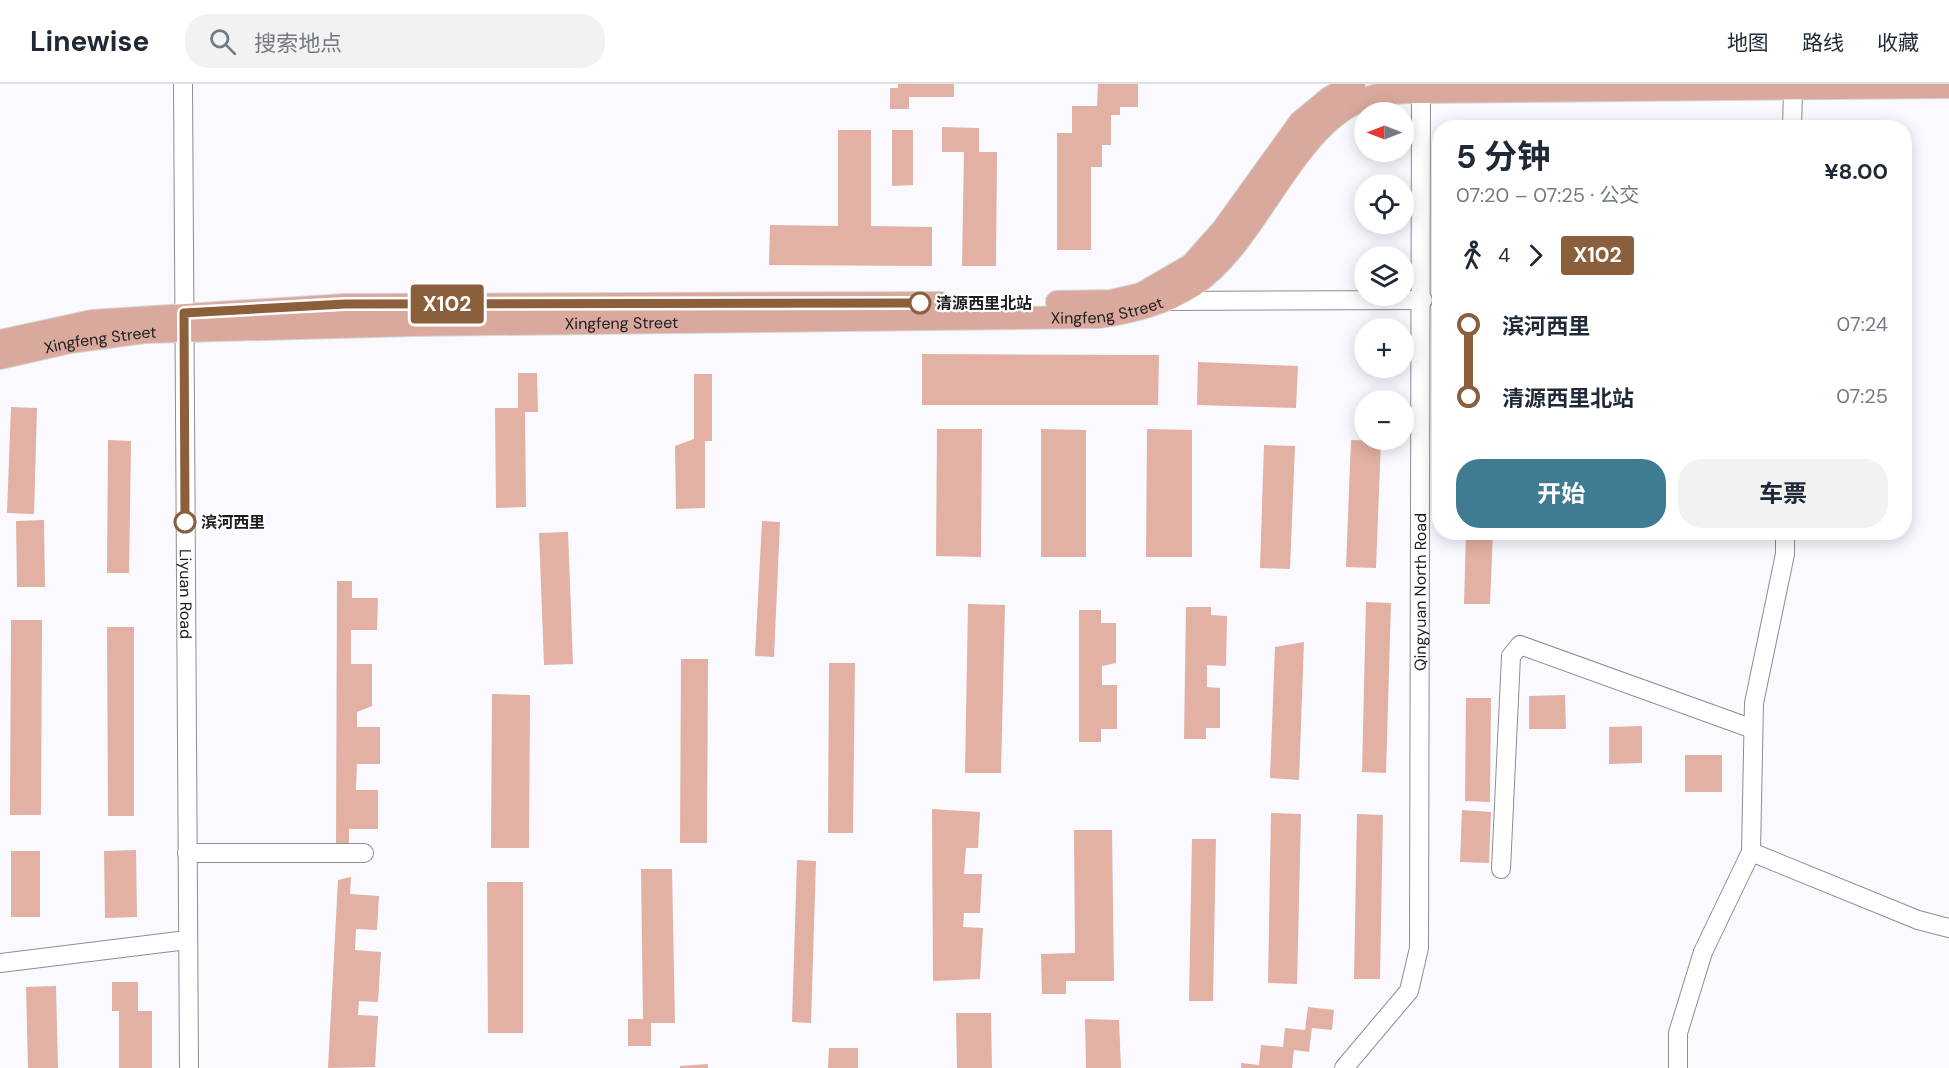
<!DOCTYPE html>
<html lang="zh">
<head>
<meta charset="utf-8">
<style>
	:root { --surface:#fff; --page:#f2f2f3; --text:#1f2937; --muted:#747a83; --line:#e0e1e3; --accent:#3f7c92 }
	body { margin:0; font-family:"DM Sans","Noto Sans SC",sans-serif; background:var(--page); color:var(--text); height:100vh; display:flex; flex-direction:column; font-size:22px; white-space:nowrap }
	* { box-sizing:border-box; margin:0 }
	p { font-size:20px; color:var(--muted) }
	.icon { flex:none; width:33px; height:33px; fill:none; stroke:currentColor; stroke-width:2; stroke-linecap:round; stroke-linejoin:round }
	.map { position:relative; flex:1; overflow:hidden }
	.details { position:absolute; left:1432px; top:36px; width:480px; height:420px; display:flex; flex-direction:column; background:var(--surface); border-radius:24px; box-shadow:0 3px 15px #0003 }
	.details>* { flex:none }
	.badge { padding:0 12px; border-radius:4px; font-size:21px; line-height:39px }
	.needle { width:39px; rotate:270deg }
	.tools { position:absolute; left:1354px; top:18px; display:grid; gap:12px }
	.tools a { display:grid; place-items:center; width:60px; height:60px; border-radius:50%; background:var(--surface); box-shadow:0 3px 15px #0003; font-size:30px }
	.map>.badge { position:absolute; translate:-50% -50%; box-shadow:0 0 0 3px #fff }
	.legs { display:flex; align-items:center; gap:9px; height:66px; padding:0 24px; font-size:20px }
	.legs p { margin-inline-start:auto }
	.head { display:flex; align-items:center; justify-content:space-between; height:102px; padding:0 24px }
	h1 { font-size:33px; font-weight:700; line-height:45px }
	.action { display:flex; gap:12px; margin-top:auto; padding:12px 24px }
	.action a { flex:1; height:69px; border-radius:24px; background:var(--accent); color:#fff; font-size:24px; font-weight:700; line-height:69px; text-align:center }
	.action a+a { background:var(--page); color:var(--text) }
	ul { padding:0 24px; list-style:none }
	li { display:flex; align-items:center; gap:21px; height:72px; font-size:22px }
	li i { display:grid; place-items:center; width:9px; height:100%; margin:0 8px; background:currentColor }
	li i::after { content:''; width:15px; height:15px; margin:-8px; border:4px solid; border-radius:50%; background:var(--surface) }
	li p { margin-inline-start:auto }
	li:first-child i { background:linear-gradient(#0000 50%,currentColor 0) }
	li:last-child i { background:linear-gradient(currentColor 50%,#0000 0) }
	header { display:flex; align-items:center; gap:36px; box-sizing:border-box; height:84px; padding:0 30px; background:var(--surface); border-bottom:2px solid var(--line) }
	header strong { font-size:28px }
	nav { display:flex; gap:33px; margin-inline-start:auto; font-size:21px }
	.search { width:420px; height:54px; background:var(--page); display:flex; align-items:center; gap:15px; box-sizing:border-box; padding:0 21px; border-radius:24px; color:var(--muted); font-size:22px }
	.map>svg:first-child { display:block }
</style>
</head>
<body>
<header>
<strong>Linewise</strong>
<div class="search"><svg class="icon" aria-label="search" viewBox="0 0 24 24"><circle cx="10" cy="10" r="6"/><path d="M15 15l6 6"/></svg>搜索地点</div>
<nav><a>地图</a><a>路线</a><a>收藏</a></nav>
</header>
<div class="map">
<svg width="1949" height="984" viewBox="0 0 1949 984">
	<rect width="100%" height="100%" fill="#f9f9ff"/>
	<!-- building -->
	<path fill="#e2b1a3" d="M 898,0 L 954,0 L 954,13 L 909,13 L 909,25 L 890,25 L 890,4 L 898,4 Z
		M 1098,0 L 1138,0 L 1138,23 L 1120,23 L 1120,31 L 1111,31 L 1111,61 L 1102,61 L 1102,83 L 1091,83 L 1091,166 L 1057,166 L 1057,49 L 1072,49 L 1072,22 L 1097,22 Z
		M 942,43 L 979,44 L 979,68 L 997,68 L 996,182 L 962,182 L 964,68 L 942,68 Z
		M 838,46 L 871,46 L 871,142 L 932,143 L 932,182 L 769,181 L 770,141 L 838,142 Z
		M 892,46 L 913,46 L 913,101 L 892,102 Z
		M 922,270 L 1159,271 L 1158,321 L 922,321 Z
		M 1198,278 L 1298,282 L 1296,324 L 1197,321 Z
		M 518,289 L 537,289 L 538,328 L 525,328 L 526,423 L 496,424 L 495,324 L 518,324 Z
		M 694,290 L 712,290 L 712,357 L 705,357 L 705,424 L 676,425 L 675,362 L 694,355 Z
		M 11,323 L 37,324 L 34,430 L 7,429 Z
		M 937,345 L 982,345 L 981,473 L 936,472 Z
		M 1041,345 L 1086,346 L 1086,473 L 1041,473 Z
		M 1147,345 L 1192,346 L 1192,473 L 1146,473 Z
		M 108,356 L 131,357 L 129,489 L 107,489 Z
		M 1351,356 L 1381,357 L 1376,484 L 1346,483 Z
		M 1264,361 L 1295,362 L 1290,485 L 1260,484 Z
		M 44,436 L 45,503 L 17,503 L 16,437 Z
		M 762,437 L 780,438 L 774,573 L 755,572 Z
		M 568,448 L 573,580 L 544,581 L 539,449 Z
		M 1466,448 L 1493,448 L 1490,520 L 1464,520 Z
		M 337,497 L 352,497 L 352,514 L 378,514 L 377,546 L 351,546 L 351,580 L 372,580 L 372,622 L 357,628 L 357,643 L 380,643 L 380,680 L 357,680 L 356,706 L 378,706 L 378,745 L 349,745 L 349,759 L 336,759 Z
		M 1366,518 L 1391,519 L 1386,689 L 1362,688 Z
		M 968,520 L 1005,521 L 1001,689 L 965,689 Z
		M 1186,523 L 1211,523 L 1211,531 L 1227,532 L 1226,582 L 1207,581 L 1207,603 L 1220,604 L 1220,644 L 1206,644 L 1206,655 L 1184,655 Z
		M 1079,526 L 1101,526 L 1101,539 L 1116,539 L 1116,579 L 1102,582 L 1102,601 L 1117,601 L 1117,645 L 1101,645 L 1101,658 L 1079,658 Z
		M 11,536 L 42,536 L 41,731 L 10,731 Z
		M 107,543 L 134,543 L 134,732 L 108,732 Z
		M 1304,558 L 1299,696 L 1270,694 L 1275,563 Z
		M 681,575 L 708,575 L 707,759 L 680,759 Z
		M 829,579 L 855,579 L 853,749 L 828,749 Z
		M 492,610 L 530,611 L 529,764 L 491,764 Z
		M 1565,611 L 1566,645 L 1529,645 L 1529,612 Z
		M 1466,614 L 1491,614 L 1490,718 L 1465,717 Z
		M 1642,642 L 1642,679 L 1609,680 L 1609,643 Z
		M 1685,671 L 1722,671 L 1722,708 L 1685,708 Z
		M 932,725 L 980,728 L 978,764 L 966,764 L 964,790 L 982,790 L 980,829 L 964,829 L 963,843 L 983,844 L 980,895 L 933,897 Z
		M 1462,726 L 1491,728 L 1489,779 L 1460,778 Z
		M 1271,729 L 1301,730 L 1297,900 L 1268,899 Z
		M 1357,730 L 1383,731 L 1380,895 L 1354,895 Z
		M 1074,746 L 1112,746 L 1114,897 L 1066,897 L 1066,910 L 1042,910 L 1041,870 L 1075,869 Z
		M 1192,755 L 1216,755 L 1213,917 L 1189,917 Z
		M 136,766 L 137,833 L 105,834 L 104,767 Z
		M 11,767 L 40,767 L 40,833 L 11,833 Z
		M 797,776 L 816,777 L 811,939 L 792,938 Z
		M 641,785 L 672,785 L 675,939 L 651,939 L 651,962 L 628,962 L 628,935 L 643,935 Z
		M 351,793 L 350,810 L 379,812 L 377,846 L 356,845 L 355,866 L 381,868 L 378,918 L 359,917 L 358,931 L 378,932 L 375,983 L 328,984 L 338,796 Z
		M 487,798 L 523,798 L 523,949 L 488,949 Z
		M 112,898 L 138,898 L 138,927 L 152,927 L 152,984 L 119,984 L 119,927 L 112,927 Z
		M 56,902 L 58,984 L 28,984 L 26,903 Z
		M 1308,923 L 1334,926 L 1332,946 L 1312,944 L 1309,968 L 1294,966 L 1292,984 L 1241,984 L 1241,979 L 1259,981 L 1261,961 L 1283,963 L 1285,944 L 1305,946 Z
		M 956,929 L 991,929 L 992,984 L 957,984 Z
		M 1085,935 L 1119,936 L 1121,984 L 1086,984 Z
		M 829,964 L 858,964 L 858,984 L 828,984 Z
		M 708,980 L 708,984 L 680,984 L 680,982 Z"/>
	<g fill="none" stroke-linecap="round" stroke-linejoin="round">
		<!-- minor casing -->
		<g stroke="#8d8d92" stroke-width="20">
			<g id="minor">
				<path id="s1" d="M 183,0 L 189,984"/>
				<path d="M 1792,44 L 1793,5"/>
				<path d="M 1167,217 L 1423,216"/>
				<path d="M 1751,768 L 1918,836 L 1949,844"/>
				<path d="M 187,769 L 364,769"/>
				<path d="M 1501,785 L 1511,572 L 1520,561 L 1753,645"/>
				<path d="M 0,879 L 187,856"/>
				<path id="s2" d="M 1344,984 L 1409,907 L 1419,864 L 1421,8 L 1416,0"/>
				<path d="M 1678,984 L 1678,949 L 1703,868 L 1751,768 L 1754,619 L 1785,470 L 1785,448"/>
			</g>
		</g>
		<!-- major casing -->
		<g stroke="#d6d6d6" stroke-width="24">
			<g id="major">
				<path d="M 1057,218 L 1111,217 L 1141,210 L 1191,181 L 1223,145 L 1300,38 L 1329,14 L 1354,0"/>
				<path d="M 0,257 L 92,237 L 345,221 L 940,219"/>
				<path id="s3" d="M 0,274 L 70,258 L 145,248 L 413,241 L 1099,233 C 1132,228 1165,220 1194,201 C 1260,157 1292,41 1367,14 C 1384,8 1404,8 1421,8 L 1949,3"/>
			</g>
		</g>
		<!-- minor -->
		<use href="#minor" stroke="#fff" stroke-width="18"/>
		<!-- major -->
		<use href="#major" stroke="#daa99d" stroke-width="22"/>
	</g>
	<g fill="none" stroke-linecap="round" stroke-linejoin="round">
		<!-- line-1 casing -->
		<g stroke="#fff" stroke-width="14">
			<path id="line-1" d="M 185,438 L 184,229 L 345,220 L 920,219"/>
		</g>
		<!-- line-1 -->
		<use href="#line-1" stroke="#8b5e3c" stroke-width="9"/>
	</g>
	<!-- markers -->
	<g fill="#fff" stroke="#8b5e3c" stroke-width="3">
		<circle cx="920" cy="219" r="10"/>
		<circle cx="185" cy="438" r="10"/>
	</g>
	<g text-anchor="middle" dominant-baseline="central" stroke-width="4.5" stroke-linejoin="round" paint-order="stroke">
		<!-- stop labels -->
		<g font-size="16" font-weight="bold" fill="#1c1c1e" stroke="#fff" text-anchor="start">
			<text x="936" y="219">清源西里北站</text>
			<text x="201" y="438">滨河西里</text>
		</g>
		<!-- street labels -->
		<g font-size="16" fill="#1c1c1e" stroke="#fff">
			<text stroke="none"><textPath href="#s3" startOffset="1110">Xingfeng Street</textPath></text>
			<text stroke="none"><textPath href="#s3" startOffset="624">Xingfeng Street</textPath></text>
			<text stroke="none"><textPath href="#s3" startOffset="102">Xingfeng Street</textPath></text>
			<text stroke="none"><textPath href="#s2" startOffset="501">Qingyuan North Road</textPath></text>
			<text stroke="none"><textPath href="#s1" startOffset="510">Liyuan Road</textPath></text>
		</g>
	</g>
</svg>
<div class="tools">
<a><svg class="needle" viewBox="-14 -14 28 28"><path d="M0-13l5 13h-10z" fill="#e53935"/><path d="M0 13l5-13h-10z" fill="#747a83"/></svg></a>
<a><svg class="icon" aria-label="locate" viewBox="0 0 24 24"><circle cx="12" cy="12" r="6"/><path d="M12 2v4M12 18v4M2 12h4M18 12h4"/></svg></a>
<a><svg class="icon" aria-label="layers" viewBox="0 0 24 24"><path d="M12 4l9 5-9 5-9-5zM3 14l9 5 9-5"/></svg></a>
<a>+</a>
<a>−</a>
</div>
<b class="badge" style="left:447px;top:220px;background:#8b5e3c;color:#fff">X102</b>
<section class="details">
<div class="head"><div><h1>5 分钟</h1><p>07:20 – 07:25 · 公交</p></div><b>¥8.00</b></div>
<div class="legs"><svg class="icon" aria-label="walk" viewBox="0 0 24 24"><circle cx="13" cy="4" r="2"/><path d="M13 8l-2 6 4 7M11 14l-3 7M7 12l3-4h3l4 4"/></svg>4<svg class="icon" aria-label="forward" viewBox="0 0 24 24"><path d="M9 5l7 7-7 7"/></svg><b class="badge" style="background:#8b5e3c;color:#fff">X102</b></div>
<ul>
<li><i style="color:#8b5e3c"></i><b>滨河西里</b><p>07:24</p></li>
<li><i style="color:#8b5e3c"></i><b>清源西里北站</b><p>07:25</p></li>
</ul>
<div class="action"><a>开始</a><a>车票</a></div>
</section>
</div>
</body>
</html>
